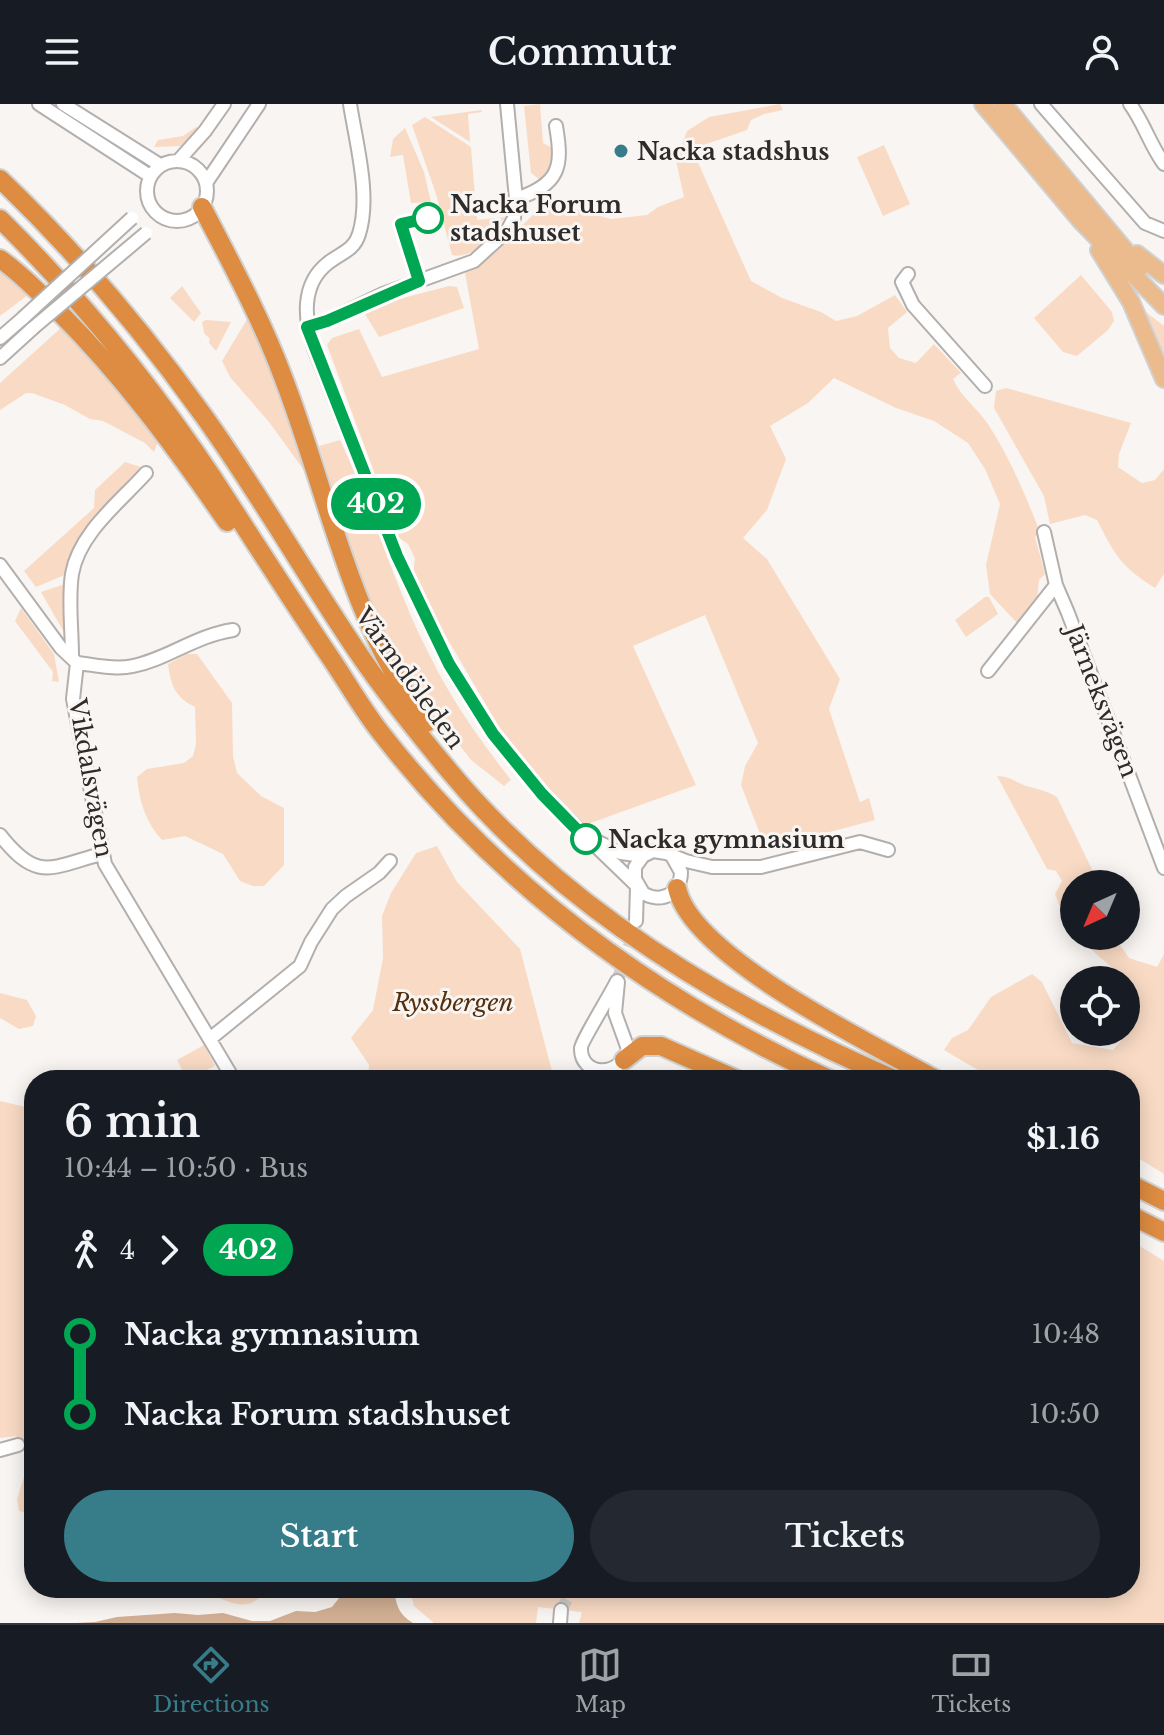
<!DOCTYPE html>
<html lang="en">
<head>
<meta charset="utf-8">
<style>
	:root { --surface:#171b24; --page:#242831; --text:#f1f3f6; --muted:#9ea1a6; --line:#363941; --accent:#377d89 }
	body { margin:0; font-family:"Libre Baskerville",serif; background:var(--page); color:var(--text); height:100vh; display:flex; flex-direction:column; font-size:30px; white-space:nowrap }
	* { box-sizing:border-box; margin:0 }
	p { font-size:26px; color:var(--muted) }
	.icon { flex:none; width:44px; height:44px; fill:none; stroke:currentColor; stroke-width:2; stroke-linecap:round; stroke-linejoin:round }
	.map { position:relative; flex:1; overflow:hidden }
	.sheet { position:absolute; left:24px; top:966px; width:1116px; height:528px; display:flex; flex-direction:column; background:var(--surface); border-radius:32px; box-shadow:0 4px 20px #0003 }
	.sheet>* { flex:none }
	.badge { padding:0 16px; border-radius:26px; font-size:28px; line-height:52px }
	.needle { width:52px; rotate:224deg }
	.tools { position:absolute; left:1060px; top:766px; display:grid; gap:16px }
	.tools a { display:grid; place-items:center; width:80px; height:80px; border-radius:50%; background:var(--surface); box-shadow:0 4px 20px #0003; font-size:40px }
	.map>.badge { position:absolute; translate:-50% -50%; box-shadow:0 0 0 4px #fff }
	.legs { display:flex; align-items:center; gap:12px; height:88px; padding:0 40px; font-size:26px }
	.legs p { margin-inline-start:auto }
	.headline { display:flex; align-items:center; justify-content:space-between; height:136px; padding:0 40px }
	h1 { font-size:44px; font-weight:600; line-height:60px }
	.primary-button { display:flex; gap:16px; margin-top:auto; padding:16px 40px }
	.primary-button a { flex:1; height:92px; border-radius:48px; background:var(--accent); color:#fff; font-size:32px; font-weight:600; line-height:92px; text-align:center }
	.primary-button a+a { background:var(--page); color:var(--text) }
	ul { padding:0 40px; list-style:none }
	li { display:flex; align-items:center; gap:28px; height:80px; font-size:30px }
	li i { display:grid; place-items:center; width:12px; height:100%; margin:0 10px; background:currentColor }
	li i::after { content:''; width:20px; height:20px; margin:-10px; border:6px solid; border-radius:50%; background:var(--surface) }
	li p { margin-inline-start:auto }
	li:first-child i { background:linear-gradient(#0000 50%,currentColor 0) }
	li:last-child i { background:linear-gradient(currentColor 50%,#0000 0) }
	header { display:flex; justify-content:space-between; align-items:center; height:104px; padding:0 40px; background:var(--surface); font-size:36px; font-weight:600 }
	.tabs { display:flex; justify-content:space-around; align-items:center; height:112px; border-top:2px solid var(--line); background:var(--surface); font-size:22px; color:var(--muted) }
	.tabs a { display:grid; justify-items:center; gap:4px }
	.tabs .selected { color:var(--accent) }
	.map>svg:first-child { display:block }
</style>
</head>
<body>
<header><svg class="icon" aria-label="menu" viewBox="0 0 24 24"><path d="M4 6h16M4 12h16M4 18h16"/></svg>Commutr<svg class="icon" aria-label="person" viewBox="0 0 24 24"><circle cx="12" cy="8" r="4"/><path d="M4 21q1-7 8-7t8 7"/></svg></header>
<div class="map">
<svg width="1164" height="1519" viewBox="0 0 1164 1519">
	<rect width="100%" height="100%" fill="#f9f5f2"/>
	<!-- green -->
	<path fill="#f9dbc5" d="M 540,0 L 543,39 L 556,46 L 553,59 L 540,76 L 531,69 L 524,2 Z
		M 780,0 L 783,6 L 764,10 L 751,16 L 747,26 L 692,45 L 751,177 L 782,194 L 821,208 L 836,217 L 857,212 L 895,191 L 907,208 L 888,224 L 890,244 L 899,254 L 916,259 L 934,240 L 961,269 L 953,275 C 961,293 977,304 988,320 C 1010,354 1025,390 1040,428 L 1035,433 L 1045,470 L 1039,476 L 1037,495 L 1017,519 L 990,490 L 986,461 L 1000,400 L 985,365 L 968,339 L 934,317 L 896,304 L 834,274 L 808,299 L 770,322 L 786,355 L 767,406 L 743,434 L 767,455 L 840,575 L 829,605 L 860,698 L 869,694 L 875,716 L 766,745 L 741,681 L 745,662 L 758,639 L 705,511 L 633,542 L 696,681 L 585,721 L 548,684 L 499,623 L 430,505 L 413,471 L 415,454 L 408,440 L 398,433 L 327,241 L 332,234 L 359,225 L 382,273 L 479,245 L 465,169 L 476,164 L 548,97 L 611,115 L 647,111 L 658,103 L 684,93 L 676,57 L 687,27 L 709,13 Z
		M 481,6 L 482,8 L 468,10 L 470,38 L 431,13 Z
		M 425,13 L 471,43 L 477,116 L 505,113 C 494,130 474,156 452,151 L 436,90 L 412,21 Z
		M 196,23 L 201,26 L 180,42 L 154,43 L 158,36 L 183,32 Z
		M 405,24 L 424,68 L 431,98 L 411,99 L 403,51 L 390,53 L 393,35 Z
		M 884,41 L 910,100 L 883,112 L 857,53 Z
		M 0,162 L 32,188 L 0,212 Z
		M 1081,171 L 1112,208 L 1114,217 L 1108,226 L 1077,252 L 1063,248 L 1034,214 Z
		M 182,182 L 201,209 L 194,218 L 170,194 Z
		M 449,182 L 457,183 L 464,204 L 379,233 L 365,210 L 392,197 Z
		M 1142,205 L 1164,222 L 1164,263 Z
		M 249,212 L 263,242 L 306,369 L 269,318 L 230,273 L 222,257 Z
		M 206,216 L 231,218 L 216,247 L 209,239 L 210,235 L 204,229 L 202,218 Z
		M 63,222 L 158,337 L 154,348 L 145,339 L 103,317 L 90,315 L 65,301 L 32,289 L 26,289 L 0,306 L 0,279 Z
		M 1006,284 L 1131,319 L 1119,350 L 1118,363 L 1142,379 L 1155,376 L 1164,365 L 1164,470 L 1155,484 C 1120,462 1115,451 1097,416 L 1085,411 L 1050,420 L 1044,392 L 994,304 L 996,287 Z
		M 340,336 C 374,407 394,483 430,552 C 452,597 480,636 511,676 L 504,682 L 471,656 L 405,571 L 382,531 L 361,478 L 319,342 Z
		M 125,358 L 144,364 L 67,470 L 36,483 L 24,467 L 94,404 L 95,386 Z
		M 68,479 L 66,529 L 65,530 L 41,488 Z
		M 985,493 L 989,493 L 998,510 L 966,533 L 955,516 Z
		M 21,504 L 54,550 L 59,578 L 52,577 L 53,568 L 15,517 Z
		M 187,550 L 197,550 L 232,599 L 233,652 L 237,669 L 261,692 L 284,704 L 284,761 L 264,782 L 253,782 L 240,777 L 223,750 L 185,732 L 162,736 C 146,719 139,697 137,673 L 147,665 L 184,659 L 193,652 L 196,640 L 195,603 C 175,593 171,582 168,560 Z
		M 997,672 C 1011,672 1017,680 1030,683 C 1041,686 1047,687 1057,693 L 1099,780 L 1074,780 L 1074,830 L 1069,825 L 1055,790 L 1062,777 L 1056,767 L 1047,765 Z
		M 437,742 L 457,778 L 520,845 L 552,967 L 566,976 L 368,976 L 369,961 L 351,934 L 373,906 L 383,854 L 382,812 L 391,789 L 416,749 Z
		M 1076,832 L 1114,832 L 1129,854 L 1157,863 L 1164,850 L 1164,1070 L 1130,1049 L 1130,976 L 995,976 L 944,946 L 952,934 L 968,926 L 991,893 L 1032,870 L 1042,878 L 1072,939 L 1113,946 L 1129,928 L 1126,876 Z
		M 0,889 L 27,896 L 36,912 L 33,922 L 19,925 L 0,914 Z
		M 204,941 L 215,962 L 187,976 L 177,956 Z
		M 0,997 L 34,1005 L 34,1411 L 19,1407 L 17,1395 L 26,1367 L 27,1346 L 16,1332 L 0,1334 Z
		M 1130,1136 L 1164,1157 L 1164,1519 L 579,1519 L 582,1508 L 538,1503 L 536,1519 L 434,1519 L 414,1502 L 409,1484 L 1130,1484 Z
		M 214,1484 L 269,1484 C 250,1508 236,1502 211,1490 Z"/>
	<!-- water -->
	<path fill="#d2af93" d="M 347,1484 L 394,1484 C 396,1500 398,1510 413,1519 L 76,1519 L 95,1518 L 117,1513 L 175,1509 L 198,1511 L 223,1509 L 252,1517 L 270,1517 L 296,1507 L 315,1508 L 332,1503 Z"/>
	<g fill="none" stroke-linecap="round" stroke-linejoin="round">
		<!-- minor-tunnel -->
		<path stroke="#d0cdca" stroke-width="12" stroke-dasharray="12 6" stroke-linecap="butt" d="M 617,877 L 634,828
			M 561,1506 L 574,1484"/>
		<!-- minor casing -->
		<g stroke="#b3afad" stroke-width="16">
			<path id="minor" d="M 39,0 L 150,72
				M 63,0 L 160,61
				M 350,0 C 356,39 371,92 359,130 C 354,147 340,149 328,159 C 301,180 304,215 314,244 L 397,452 L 458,576 L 493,630 L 542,690 L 636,781
				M 1041,0 L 1145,119 L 1164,127
				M 1130,0 C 1144,19 1150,41 1164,60
				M 179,56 L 205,27 L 224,0
				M147 87a30 30 0 1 1 60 0a30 30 0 1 1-60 0Z
				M 206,79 L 259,0
				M 516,95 C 560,80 563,63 556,22
				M 908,170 L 902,178 L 913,201 L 985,282
				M 307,223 L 327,217 L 383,190 L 474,157 L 507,127 L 514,114 L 516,95 L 507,0
				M 0,234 L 23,214
				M 0,254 L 33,224
				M 1044,428 L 1056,481 L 1068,509 L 1164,764
				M 0,461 L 61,544 L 77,559 L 73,595 L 105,760 L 234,976
				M 72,552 C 72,525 68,495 72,470 C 79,429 120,398 146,369
				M 77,559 C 96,561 115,566 133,562 C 168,555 194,532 233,526
				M 988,567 L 1056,481
				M 0,731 C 37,778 50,764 101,750
				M 594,736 L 621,749 L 643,752
				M 672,752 L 681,768 C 681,790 661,800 643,789 L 635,775 L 635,763 L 643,752 L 653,747 L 666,749 L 686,757 L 712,763 L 761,763 L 860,738 L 888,746
				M 636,817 L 637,783
				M 617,877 C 612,888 581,938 581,944 C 580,972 620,975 628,945 L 615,909 L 618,878
				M 211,934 L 300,862 L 311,838 L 332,805 L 346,792 L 379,769 L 390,757
				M 0,1346 L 18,1341
				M 560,1519 L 561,1506"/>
		</g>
		<!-- major casing -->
		<g stroke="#d1d1d0" stroke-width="20">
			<path id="major" d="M 983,0 L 1081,117 L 1164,202
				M 1003,0 L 1140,164
				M 1099,146 L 1131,198 L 1164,275
				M 1137,150 L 1164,171"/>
		</g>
		<!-- highway casing -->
		<g stroke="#d1d1d0" stroke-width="22">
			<path id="highway" d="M 0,75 C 75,147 143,227 203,311 C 260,390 308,476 363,556 C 390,595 421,633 451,669 C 567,808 732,905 896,976
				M 202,103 C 231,159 261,214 283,273 C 329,392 348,513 426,619
				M 0,115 C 80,194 151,281 213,374 C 252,434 290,494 330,553 C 347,578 362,605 381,629 C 500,782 656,896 831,976
				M 0,155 C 22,170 40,190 59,208 C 123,272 176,344 227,418
				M 677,784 C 691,853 876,942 937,976
				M 624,956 L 642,942 L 661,942 L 738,976
				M 1130,1080 L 1164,1097
				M 1130,1111 L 1164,1128"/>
		</g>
		<!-- minor -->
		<use href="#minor" stroke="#fff" stroke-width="12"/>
		<!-- major -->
		<use href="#major" stroke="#ebba8d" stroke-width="16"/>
		<!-- highway -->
		<use href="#highway" stroke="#dd8c41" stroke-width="18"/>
		<!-- minor-bridge casing -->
		<g stroke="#b3afad" stroke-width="16" stroke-linecap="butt">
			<path id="minor-bridge" d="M 23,214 L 132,114
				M 33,224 L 146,129"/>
		</g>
		<!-- minor-bridge -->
		<use href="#minor-bridge" stroke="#fff" stroke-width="12"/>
	</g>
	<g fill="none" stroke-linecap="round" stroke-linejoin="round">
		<!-- line-1 casing -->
		<g stroke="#fff" stroke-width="18">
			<path id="line-1" d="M 428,114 L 401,120 L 419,177 L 327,217 L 307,223 L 397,452 L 449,560 L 493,630 L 542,690 L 586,735"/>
		</g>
		<!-- line-1 -->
		<use href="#line-1" stroke="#00a651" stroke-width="12"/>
	</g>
	<!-- markers -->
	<circle fill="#377d89" stroke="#f9f5f2" stroke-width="3" cx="621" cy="47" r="8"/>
	<g fill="#fff" stroke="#00a651" stroke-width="4">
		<circle cx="428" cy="114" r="14"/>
		<circle cx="586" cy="735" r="14"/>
	</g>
	<g text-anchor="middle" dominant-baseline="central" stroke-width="6" stroke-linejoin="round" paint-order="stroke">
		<!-- poi labels -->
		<g font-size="24" font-weight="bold" fill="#2e2c2b" stroke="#f9f5f2" text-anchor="start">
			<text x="637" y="47">Nacka stadshus</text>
		</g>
		<!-- stop labels -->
		<g font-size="24" font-weight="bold" fill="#2e2c2b" stroke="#f9f5f2" text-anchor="start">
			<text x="450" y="100">Nacka Forum<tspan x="450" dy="28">stadshuset</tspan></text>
			<text x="608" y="735">Nacka gymnasium</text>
		</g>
		<!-- street labels -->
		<g font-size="24" fill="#2e2c2b" stroke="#f9f5f2">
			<text transform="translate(410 574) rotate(54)">Värmdöleden</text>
			<text transform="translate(1102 597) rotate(69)">Järneksvägen</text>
			<text transform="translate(91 674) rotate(80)">Vikdalsvägen</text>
		</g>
		<!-- park labels -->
		<g font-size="24" font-style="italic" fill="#54300f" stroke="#f9f5f2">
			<text x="453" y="898">Ryssbergen</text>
		</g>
	</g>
</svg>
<div class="tools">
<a><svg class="needle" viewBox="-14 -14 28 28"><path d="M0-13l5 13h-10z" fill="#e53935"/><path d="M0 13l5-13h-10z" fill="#9ea1a6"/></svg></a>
<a><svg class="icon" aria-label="locate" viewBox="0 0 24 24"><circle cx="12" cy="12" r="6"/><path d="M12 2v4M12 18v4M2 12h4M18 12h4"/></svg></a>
</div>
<b class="badge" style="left:376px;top:400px;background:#00a651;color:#fff">402</b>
<section class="sheet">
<div class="headline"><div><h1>6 min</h1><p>10:44 – 10:50 · Bus</p></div><b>$1.16</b></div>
<div class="legs"><svg class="icon" aria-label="walk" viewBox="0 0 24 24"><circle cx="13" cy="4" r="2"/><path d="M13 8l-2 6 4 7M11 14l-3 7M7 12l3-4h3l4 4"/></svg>4<svg class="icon" aria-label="forward" viewBox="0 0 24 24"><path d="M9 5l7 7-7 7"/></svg><b class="badge" style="background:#00a651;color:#fff">402</b></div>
<ul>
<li><i style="color:#00a651"></i><b>Nacka gymnasium</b><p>10:48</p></li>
<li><i style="color:#00a651"></i><b>Nacka Forum stadshuset</b><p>10:50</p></li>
</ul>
<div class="primary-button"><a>Start</a><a>Tickets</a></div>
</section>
</div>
<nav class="tabs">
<a class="selected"><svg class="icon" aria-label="directions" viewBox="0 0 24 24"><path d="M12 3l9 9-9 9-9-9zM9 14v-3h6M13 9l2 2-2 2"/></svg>Directions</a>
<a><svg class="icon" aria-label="map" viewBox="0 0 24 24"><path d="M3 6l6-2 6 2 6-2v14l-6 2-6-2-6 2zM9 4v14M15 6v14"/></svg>Map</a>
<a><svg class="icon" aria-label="tickets" viewBox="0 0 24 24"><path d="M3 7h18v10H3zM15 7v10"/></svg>Tickets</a>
</nav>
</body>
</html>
